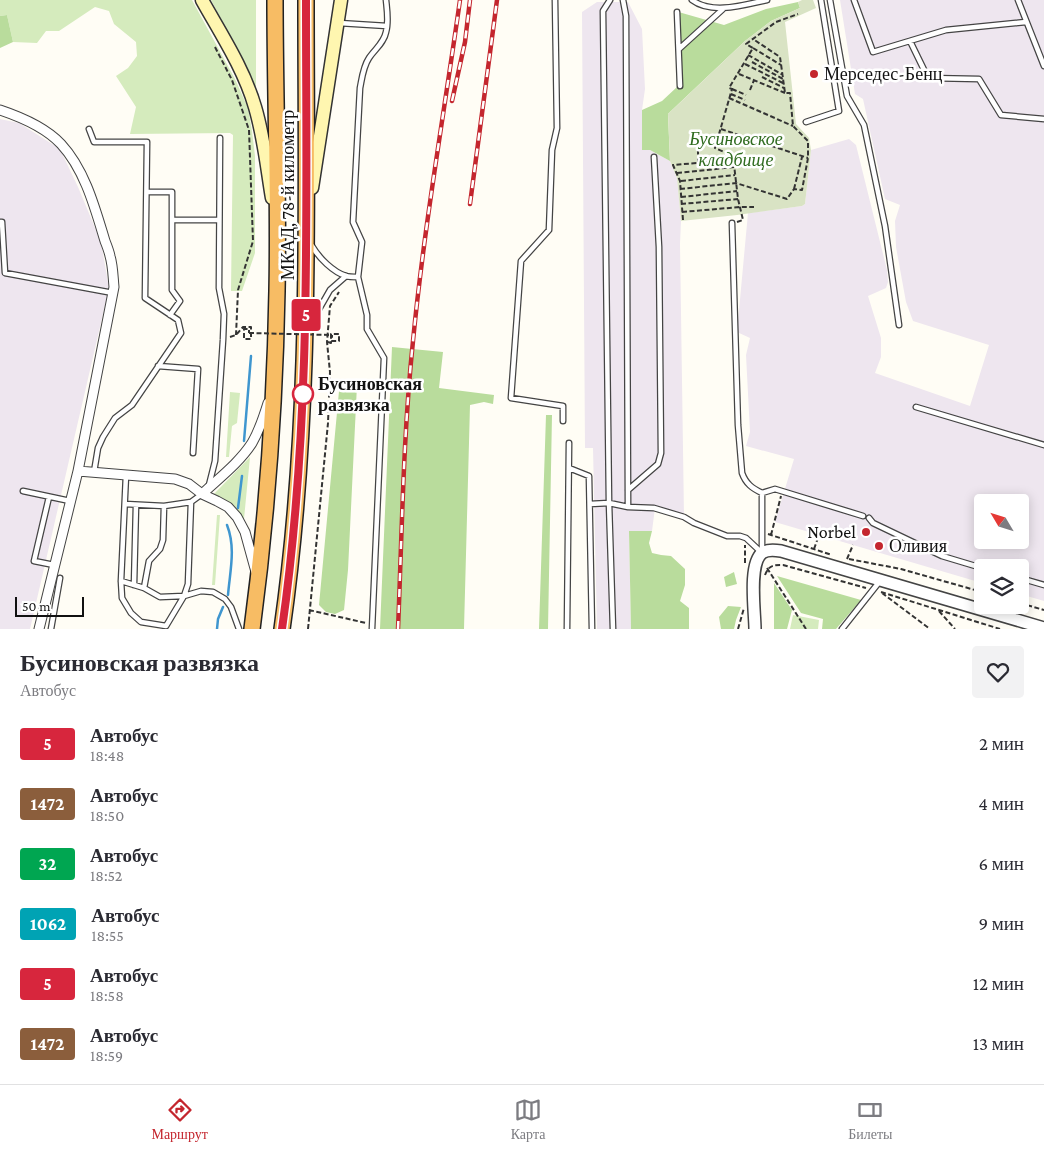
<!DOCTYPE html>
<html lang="ru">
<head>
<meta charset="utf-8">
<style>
	:root { --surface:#fff; --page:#f2f2f3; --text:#2b2b33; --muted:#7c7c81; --line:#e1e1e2; --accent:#c4262e }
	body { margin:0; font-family:"Crimson Pro",serif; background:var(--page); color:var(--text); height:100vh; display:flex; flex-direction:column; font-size:19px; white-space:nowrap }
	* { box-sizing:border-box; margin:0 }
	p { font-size:16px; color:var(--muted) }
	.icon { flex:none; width:28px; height:28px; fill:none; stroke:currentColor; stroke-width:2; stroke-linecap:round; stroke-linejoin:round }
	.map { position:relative; height:629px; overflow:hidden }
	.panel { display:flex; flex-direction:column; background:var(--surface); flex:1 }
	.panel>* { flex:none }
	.badge { padding:0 10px; border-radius:4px; font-size:18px; line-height:32px }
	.needle { width:32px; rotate:308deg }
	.tools { position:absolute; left:974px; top:494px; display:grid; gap:10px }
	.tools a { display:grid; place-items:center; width:55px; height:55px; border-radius:5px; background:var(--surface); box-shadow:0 2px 12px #0003; font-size:25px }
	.scale { position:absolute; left:15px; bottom:12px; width:69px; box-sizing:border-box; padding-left:5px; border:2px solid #111; border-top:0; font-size:14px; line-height:18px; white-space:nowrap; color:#111; -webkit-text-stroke:4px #fff; paint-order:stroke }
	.map>.badge { position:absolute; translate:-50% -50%; box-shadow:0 0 0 2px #fff }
	.round { display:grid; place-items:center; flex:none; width:52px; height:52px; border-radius:5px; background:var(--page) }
	.headline { display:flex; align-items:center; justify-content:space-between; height:85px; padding:0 20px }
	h1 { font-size:24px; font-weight:600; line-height:38px }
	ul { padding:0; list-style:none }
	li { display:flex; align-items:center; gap:15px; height:60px; padding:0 20px }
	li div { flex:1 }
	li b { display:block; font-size:19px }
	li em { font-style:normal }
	li .badge { min-width:55px; font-weight:700; text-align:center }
	.tab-bar { display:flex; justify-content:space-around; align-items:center; height:70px; border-top:1px solid var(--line); background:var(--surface); font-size:14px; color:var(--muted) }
	.tab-bar a { display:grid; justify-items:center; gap:2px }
	.tab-bar .current { color:var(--accent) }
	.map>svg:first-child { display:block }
</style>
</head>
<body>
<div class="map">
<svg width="1044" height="629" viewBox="0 0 1044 629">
	<rect width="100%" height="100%" fill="#fffdf5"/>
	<!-- industrial -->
	<path fill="#eee6ef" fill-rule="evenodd" d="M 840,0 L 1044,0 L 1044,601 L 1020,594 L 1020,568 L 982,568 L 982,583 L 775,522 L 794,459 L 746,446 L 750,432 L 746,355 L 750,338 L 737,332 L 748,213 L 802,206 L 805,204 L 811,150 L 849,139 L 856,145 L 887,270 L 888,282 L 886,288 L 868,296 L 881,338 L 881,357 L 875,373 L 970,406 L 989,345 L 913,321 L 906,302 L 896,247 L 895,221 L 900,205 L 885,199 L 863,99 L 855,94 ZM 982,502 L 1020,502 L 1020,540 L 982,540 Z
		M 597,2 L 628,2 L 642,29 L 645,89 L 642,110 L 642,149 L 650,150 L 670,161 L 677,178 L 681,221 L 680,244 L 684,517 L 655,508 L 652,531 L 629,531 L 631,629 L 597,629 L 593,448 L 585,448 L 582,12 Z
		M 0,119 L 19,123 L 60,149 L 78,187 L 101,242 L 109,288 L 30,629 L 0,629 Z"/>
	<!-- green -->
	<path fill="#d5ebbd" d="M 0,0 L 192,0 L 235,79 L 248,108 L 252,131 L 255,156 L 255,253 L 242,291 L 231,291 L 233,135 L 230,133 L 130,134 L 136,107 L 116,76 L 128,68 L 137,56 L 136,42 L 114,24 L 109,11 L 95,7 L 59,31 L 46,31 L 37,43 L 13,42 L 7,15 L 0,16 Z
		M 211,0 L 256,0 L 256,86 L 254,87 L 242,59 Z
		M 230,392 L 240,393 L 237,423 L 232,426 L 229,457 L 226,457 Z
		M 250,457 L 244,519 L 229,502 L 214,494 Z
		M 217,515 L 220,515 L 215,585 L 212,585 Z
		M 793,615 L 819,620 L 818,629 L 790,629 Z"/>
	<!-- forest -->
	<path fill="#b9dc9c" d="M 798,2 L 800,8 L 771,21 L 745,41 L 671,111 L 668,114 L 670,161 L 650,150 L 642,150 L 642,110 L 662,101 L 677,87 L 675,11 L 724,25 L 766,9 Z
		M 7,15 L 13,42 L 0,48 L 0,16 Z
		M 392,347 L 443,352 L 439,388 L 494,395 L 493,404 L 484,402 L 470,405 L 464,629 L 380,629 Z
		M 348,381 L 351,381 L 357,385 L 348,570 L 344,610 L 335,614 L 326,612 L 319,605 L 339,391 L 342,385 Z
		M 546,415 L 552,415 L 548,629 L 539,629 Z
		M 629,531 L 652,531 L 649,543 L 652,553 L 661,555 L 671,556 L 685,569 L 685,585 L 680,601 L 689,608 L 689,629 L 631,629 Z
		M 734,572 L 737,584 L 726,587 L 724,577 Z
		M 777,576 L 861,600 L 836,629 L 822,629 L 823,619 L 801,613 Z
		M 774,583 L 792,610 L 787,629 L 774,629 Z
		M 728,606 L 741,607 L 736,620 L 734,629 L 721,629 L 719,617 Z"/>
	<!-- cemetery -->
	<path fill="#d9e3c4" d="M 802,0 L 813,0 L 816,8 L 785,22 L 796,124 L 809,138 L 811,150 L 805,204 L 802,206 L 737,215 L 681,221 L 677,178 L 670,161 L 668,114 L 745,41 L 771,21 L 800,8 L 798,2 Z"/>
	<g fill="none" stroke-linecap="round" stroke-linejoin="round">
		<!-- stream -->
		<path stroke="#3f96cf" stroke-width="2.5" d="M 244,441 L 251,356
			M 238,508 L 242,476
			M 227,525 C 236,548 230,571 228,595
			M 217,629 L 218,619 L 223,607"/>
		<!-- service casing -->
		<g stroke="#444" stroke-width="7">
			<path id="service" d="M 555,0 L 557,128 L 552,150 L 549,230 L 521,261 L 511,398 L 563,406 L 563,421
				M 610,0 L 603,11 L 609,503 L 613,629
				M 623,0 L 626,16 L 628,507
				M 692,0 C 712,15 744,5 767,0
				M 830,0 L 847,96 L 864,125 L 885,226 L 899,325
				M 854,0 L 873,52 L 946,30 L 1026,22
				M 1018,0 L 1044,66
				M 677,12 L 680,86
				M 339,23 L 387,26
				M 910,41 L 928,78 L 979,79 L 1001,115 L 1044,119
				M 679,49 L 723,9
				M 806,122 L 839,111 L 821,0
				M 89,129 L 94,142 L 147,142 L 145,298 L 178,320 L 181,333 L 132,405 L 115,418 L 103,437 L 98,448 L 94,472
				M 147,192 L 172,192 L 172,290 L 180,301 L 170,315
				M 172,220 L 219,220
				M 0,222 L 2,222 L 5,273 L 113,293
				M 732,223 L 738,425 L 742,473 C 746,484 752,488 762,493 L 762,552
				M 312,246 C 319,258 333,272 346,276 C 349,277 355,277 358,277
				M 310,325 L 330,290 L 346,276
				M 158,366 L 198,369 L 193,453
				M 916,407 L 1044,445
				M 569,468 L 589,476 L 592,629
				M 126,475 L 121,581 L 122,598 L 131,613 L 141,622 L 166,626 L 184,596 L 188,584 L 191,502
				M 209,485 L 215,461 L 223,340 L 224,314 L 219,288 L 220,138
				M 628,490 L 658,464 L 661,453 L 659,247 L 654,157
				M 23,491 L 70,501
				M 762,493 L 775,489 L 863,516
				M 49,497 L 34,561 L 54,565
				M 125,504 L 164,506 L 191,502 L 202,494
				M 590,504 L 609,503 L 628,507 L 654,508 L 684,517 L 694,523 L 727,536 L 740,536 L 746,538 L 761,552
				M 869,518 L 873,523 L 942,556 L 982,568
				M 1020,578 L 1044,585
				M 121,581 L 144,588 L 160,597 L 184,596 L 201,591 L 213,592 L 225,599 L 231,607 L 239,629
				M 134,585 L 136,505
				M 144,588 L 149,561 L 160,549 L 163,540 L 164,506
				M 51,629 L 60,578
				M 372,629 L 384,358 L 367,329 L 367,315 L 358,277 L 362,242 L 353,222 L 360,88 C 362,78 363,67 369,58 C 375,49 384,43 386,32 C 389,22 387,10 386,0
				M 567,629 L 569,443
				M 842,629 L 880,581"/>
		</g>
		<!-- minor casing -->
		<g stroke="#444" stroke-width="11">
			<path id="minor" d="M 0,110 C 21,117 45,127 61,144 C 85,170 95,208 105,241 C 107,246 109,251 110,256 C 113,266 113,277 114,287 L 78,471 L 175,479 L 189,484 L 202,494 L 217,501 L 228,507 L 237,517 L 245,532 L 256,572
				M 202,494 C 219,478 239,463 252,443 C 259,431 264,416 268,403
				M 39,629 L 78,471"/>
		</g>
		<!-- tertiary casing -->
		<g stroke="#444" stroke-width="14">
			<path id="tertiary" d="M 755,629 C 755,612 748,564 762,553 C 767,549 775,550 781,551 L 1044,628"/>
		</g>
		<!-- secondary casing -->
		<g stroke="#333" stroke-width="15">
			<path id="secondary" d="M 202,0 C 221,34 244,69 255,107 C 264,137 267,168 272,198
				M 312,188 L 341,0"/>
		</g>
		<!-- trunk casing -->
		<g stroke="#222" stroke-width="18">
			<path id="trunk" d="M 252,629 C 267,517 275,403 277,291 C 279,194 275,97 275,0
				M 282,629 C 312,421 306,210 306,0"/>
		</g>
		<!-- path -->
		<path stroke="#333" stroke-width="2" stroke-dasharray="5 2.5" stroke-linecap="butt" d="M 215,47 L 232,80 L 249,130 L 253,241 L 238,290 L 236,335
			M 753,48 L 781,65
			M 748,55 L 783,75
			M 752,62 L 783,79
			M 745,64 L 783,83
			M 739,74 L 785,93
			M 762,77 L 784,88
			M 732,89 L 746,95
			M 750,90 L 754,80
			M 731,94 L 745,100
			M 729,98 L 793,126
			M 721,129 L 808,158
			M 698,162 L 698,148 L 700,148 L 702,139 L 717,142
			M 677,173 L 735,167
			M 681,181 L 735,175
			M 680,189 L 736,183 L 787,199 L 794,189 L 802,190 L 808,158 L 808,141 L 793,126 L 790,93 L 785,93 L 780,57 L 753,39
			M 794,189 L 802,157
			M 681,197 L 737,191
			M 681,204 L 738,199
			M 682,212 L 740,207 L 754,207
			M 683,220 L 680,181 L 673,165 L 734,160
			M 737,222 L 743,220 L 738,199 L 733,156 L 715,148 L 732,89 L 729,88 L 753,48 L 746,44 L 776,22 L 798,14
			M 230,337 L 236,335 L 243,327 L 251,327 L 251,339 L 244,339 L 244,329 L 249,329 L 249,333
			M 328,342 L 331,343 L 331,334 L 339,334 L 339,341 L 332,341 L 332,335
			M 768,534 L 832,555
			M 771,535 L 781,496
			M 814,549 L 819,535
			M 847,559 L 853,545
			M 849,559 L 901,569 L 982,592
			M 745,563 L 745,545
			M 767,568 L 806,629
			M 765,575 C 769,565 773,565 783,565 L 866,588
			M 881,592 L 1000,629
			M 882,593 L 930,629
			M 1020,603 L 1044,610
			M 309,610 L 366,623
			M 939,611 L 955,629
			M 308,629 L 328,423 L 330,372 L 327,342 L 330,306 L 339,292
			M 738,629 L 744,608"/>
		<!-- service -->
		<use href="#service" stroke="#fff" stroke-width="4.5"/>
		<!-- minor -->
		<use href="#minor" stroke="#fff" stroke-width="9"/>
		<!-- tertiary -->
		<use href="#tertiary" stroke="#fff" stroke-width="11"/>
		<!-- secondary -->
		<use href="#secondary" stroke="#fff6b0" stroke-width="12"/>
		<!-- trunk -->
		<use href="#trunk" stroke="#f7bc64" stroke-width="15"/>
		<!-- rail casing -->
		<g stroke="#c4262e" stroke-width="4.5">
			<path id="rail" d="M 452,101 L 465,42 L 470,0
				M 470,204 L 497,0
				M 398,629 C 402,533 403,437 413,341 C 424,227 444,114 460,0"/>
		</g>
		<!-- rail -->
		<use href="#rail" stroke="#fff" stroke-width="2.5" stroke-dasharray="8" stroke-linecap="butt"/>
		<!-- path-bridge -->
		<path stroke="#333" stroke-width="2" stroke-dasharray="5 2.5" stroke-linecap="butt" d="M 249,333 L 332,335"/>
	</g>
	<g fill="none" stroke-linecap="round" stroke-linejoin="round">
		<!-- line casing -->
		<g stroke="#fff" stroke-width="11">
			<path id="line" d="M 282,629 C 312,420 306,210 306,0"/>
		</g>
		<!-- line -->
		<use href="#line" stroke="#d7263d" stroke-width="8"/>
	</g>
	<!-- markers -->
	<g fill="#c4262e" stroke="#fff" stroke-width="2">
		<circle cx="814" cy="74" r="5"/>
		<circle cx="866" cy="532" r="5"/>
		<circle cx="879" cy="546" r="5"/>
	</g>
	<circle fill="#fff" stroke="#d7263d" stroke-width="2.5" cx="303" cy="394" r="10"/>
	<g text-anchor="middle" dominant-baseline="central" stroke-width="5" stroke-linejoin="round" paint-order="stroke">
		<!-- poi labels -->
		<g font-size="18" fill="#111" stroke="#fff" text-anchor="start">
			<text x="824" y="74">Мерседес-Бенц</text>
			<text x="856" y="532" text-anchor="end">Norbel</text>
			<text x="889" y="546">Оливия</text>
		</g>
		<!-- park labels -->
		<g font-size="18" font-style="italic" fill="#2f6b1f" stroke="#fff">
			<text x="736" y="139">Бусиновское<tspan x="736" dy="21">кладбище</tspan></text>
		</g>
		<!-- street labels -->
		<g font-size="18" fill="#111" stroke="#fff">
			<text transform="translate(288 195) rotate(-90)">МКАД, 78-й километр</text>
		</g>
		<!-- stop labels -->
		<g font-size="18" font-weight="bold" fill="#111" stroke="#fff" text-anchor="start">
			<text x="318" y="384">Бусиновская<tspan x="318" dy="21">развязка</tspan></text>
		</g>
	</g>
</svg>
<div class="tools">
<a><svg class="needle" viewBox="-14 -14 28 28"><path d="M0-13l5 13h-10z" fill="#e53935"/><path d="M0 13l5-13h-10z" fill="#7c7c81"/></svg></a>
<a><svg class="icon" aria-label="layers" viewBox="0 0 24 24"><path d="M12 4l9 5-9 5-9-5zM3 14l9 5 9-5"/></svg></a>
</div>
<div class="scale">50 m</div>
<b class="badge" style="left:306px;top:315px;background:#d7263d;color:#fff">5</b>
</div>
<section class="panel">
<div class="headline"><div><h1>Бусиновская развязка</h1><p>Автобус</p></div><a class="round"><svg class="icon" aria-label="heart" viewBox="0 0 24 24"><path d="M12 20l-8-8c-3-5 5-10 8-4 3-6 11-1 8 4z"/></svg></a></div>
<ul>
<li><span class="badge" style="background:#d7263d;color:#fff">5</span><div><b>Автобус</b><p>18:48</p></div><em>2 мин</em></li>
<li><span class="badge" style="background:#8b5e3c;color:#fff">1472</span><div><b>Автобус</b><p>18:50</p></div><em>4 мин</em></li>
<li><span class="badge" style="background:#00a651;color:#fff">32</span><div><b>Автобус</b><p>18:52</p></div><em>6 мин</em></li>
<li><span class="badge" style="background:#00a3b4;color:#fff">1062</span><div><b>Автобус</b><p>18:55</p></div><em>9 мин</em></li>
<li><span class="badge" style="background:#d7263d;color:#fff">5</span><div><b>Автобус</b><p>18:58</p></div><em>12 мин</em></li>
<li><span class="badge" style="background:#8b5e3c;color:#fff">1472</span><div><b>Автобус</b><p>18:59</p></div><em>13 мин</em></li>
</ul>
</section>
<nav class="tab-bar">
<a class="current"><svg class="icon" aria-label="directions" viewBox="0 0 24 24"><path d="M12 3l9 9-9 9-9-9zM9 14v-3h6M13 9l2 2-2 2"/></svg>Маршрут</a>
<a><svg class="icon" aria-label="map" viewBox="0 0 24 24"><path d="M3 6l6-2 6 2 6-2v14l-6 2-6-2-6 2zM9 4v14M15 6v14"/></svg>Карта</a>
<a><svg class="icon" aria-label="tickets" viewBox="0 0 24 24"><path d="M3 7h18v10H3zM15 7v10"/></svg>Билеты</a>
</nav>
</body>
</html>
